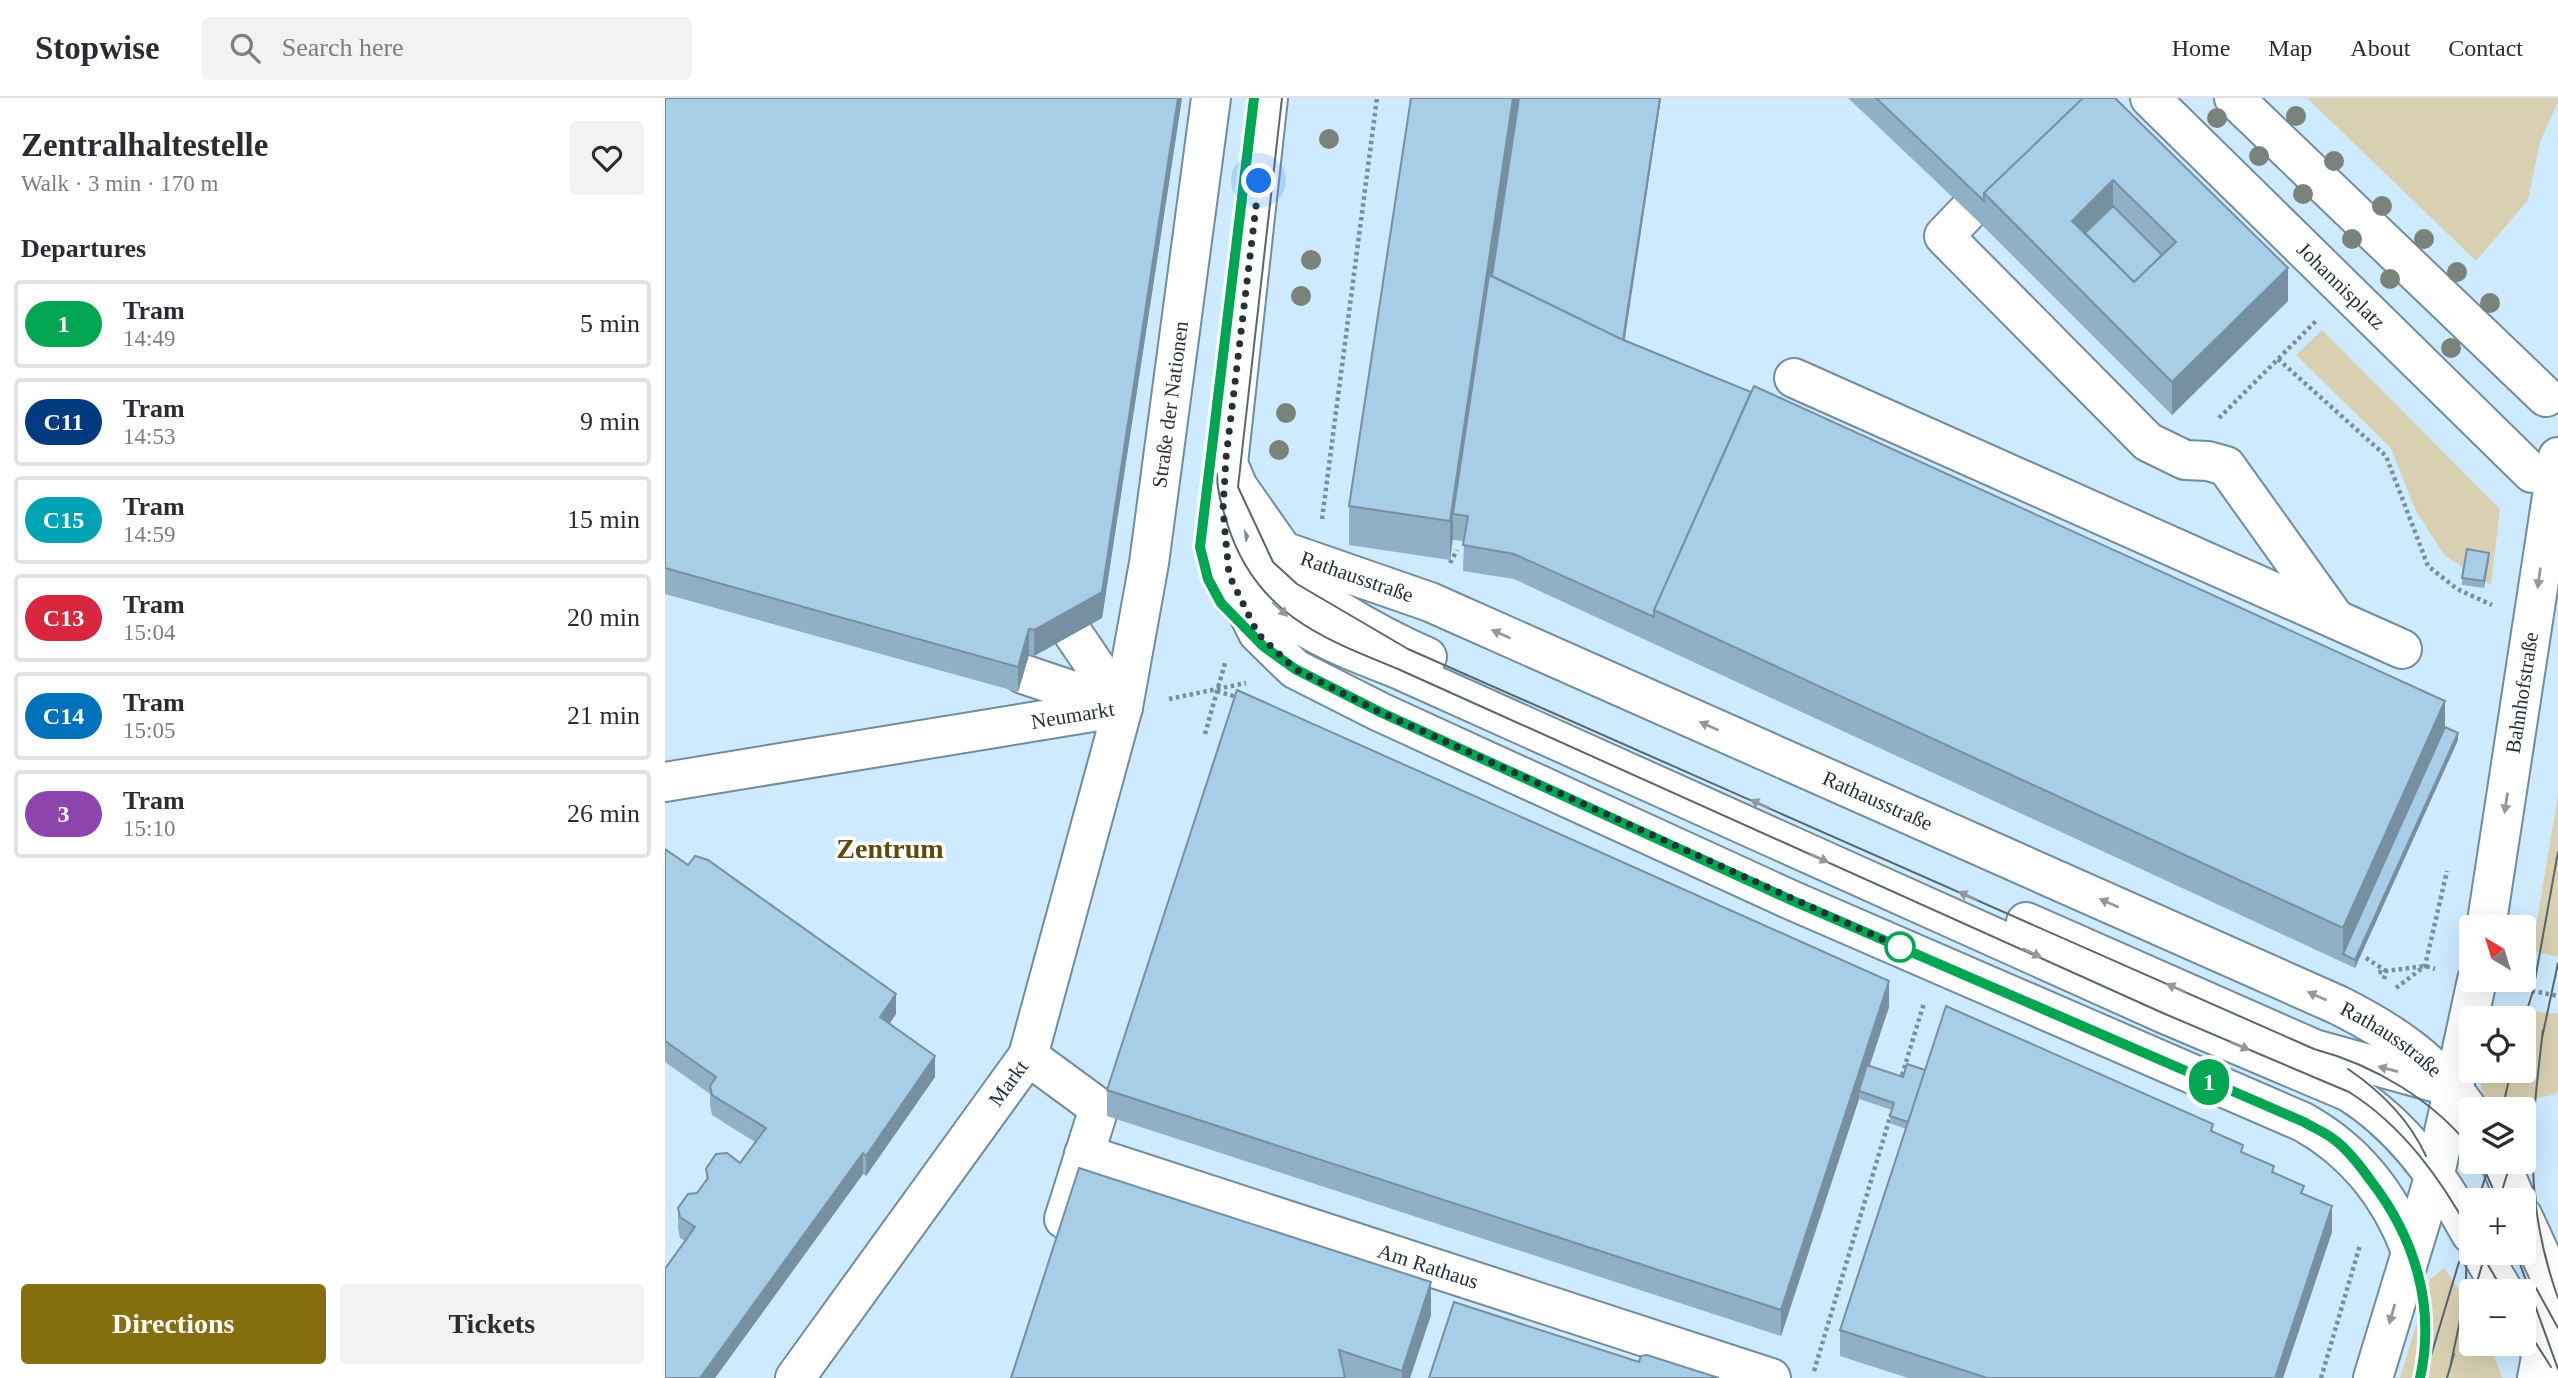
<!DOCTYPE html>
<html lang="en">
<head>
<meta charset="utf-8">
<style>
	:root { --surface:#fff; --page:#f2f2f3; --text:#2b2b33; --muted:#7c7c81; --line:#e1e1e2; --accent:#856e0d }
	body { margin:0; font-family:"Times New Roman",serif; background:var(--page); color:var(--text); height:100vh; display:flex; flex-direction:column; font-size:26px; white-space:nowrap }
	* { box-sizing:border-box; margin:0 }
	p { font-size:23px; color:var(--muted) }
	.icon { flex:none; width:38px; height:38px; fill:none; stroke:currentColor; stroke-width:2; stroke-linecap:round; stroke-linejoin:round }
	.map { position:relative; flex:1; overflow:hidden }
	.drawer { display:flex; flex-direction:column; background:var(--surface); width:665px }
	.drawer>* { flex:none }
	.badge { padding:0 14px; border-radius:23px; font-size:24px; line-height:46px }
	.needle { width:46px; rotate:322deg }
	.tools { position:absolute; left:1794px; top:817px; display:grid; gap:14px }
	.tools a { display:grid; place-items:center; width:77px; height:77px; border-radius:7px; background:var(--surface); box-shadow:0 7px 28px #0002; font-size:35px }
	.you { position:absolute; width:35px; height:35px; margin:-18px; border:5px solid #fff; border-radius:50%; background:#1a73e8; box-shadow:0 0 0 10px #1a73e833 }
	.map>.badge { position:absolute; translate:-50% -50%; box-shadow:0 0 0 4px #fff }
	h2 { padding:0 21px; font-size:26px; line-height:63px }
	.round { display:grid; place-items:center; flex:none; width:74px; height:74px; border-radius:7px; background:var(--page) }
	.head { display:flex; align-items:center; justify-content:space-between; height:119px; padding:0 21px }
	h1 { font-size:33px; font-weight:700; line-height:52px }
	.button { display:flex; gap:14px; margin-top:auto; padding:14px 21px }
	.button a { flex:1; height:80px; border-radius:7px; background:var(--accent); color:#fff; font-size:28px; font-weight:700; line-height:80px; text-align:center }
	.button a+a { background:var(--page); color:var(--text) }
	ul { padding:0; list-style:none }
	li { display:flex; align-items:center; gap:21px; height:88px; margin:0 14px 10px; padding:0 7px; border:4px solid var(--line); border-radius:7px }
	li div { flex:1 }
	li b { display:block; font-size:26px }
	li em { font-style:normal }
	li .badge { min-width:77px; font-weight:700; text-align:center }
	header { display:flex; align-items:center; gap:42px; box-sizing:border-box; height:98px; padding:0 35px; background:var(--surface); border-bottom:2px solid var(--line) }
	header strong { font-size:33px }
	nav { display:flex; gap:38px; margin-inline-start:auto; font-size:24px }
	.search { width:490px; height:63px; background:var(--page); display:flex; align-items:center; gap:18px; box-sizing:border-box; padding:0 24px; border-radius:7px; color:var(--muted); font-size:26px }
	main { display:flex; flex:1; min-height:0 }
	.map>svg:first-child { display:block }
</style>
</head>
<body>
<header>
<strong>Stopwise</strong>
<div class="search"><svg class="icon" aria-label="search" viewBox="0 0 24 24"><circle cx="10" cy="10" r="6"/><path d="M15 15l6 6"/></svg>Search here</div>
<nav><a>Home</a><a>Map</a><a>About</a><a>Contact</a></nav>
</header>
<main>
<section class="drawer">
<div class="head"><div><h1>Zentralhaltestelle</h1><p>Walk · 3 min · 170 m</p></div><a class="round"><svg class="icon" aria-label="heart" viewBox="0 0 24 24"><path d="M12 20l-8-8c-3-5 5-10 8-4 3-6 11-1 8 4z"/></svg></a></div>
<h2>Departures</h2>
<ul>
<li><span class="badge" style="background:#00a651;color:#fff">1</span><div><b>Tram</b><p>14:49</p></div><em>5 min</em></li>
<li><span class="badge" style="background:#003b80;color:#fff">C11</span><div><b>Tram</b><p>14:53</p></div><em>9 min</em></li>
<li><span class="badge" style="background:#00a3b4;color:#fff">C15</span><div><b>Tram</b><p>14:59</p></div><em>15 min</em></li>
<li><span class="badge" style="background:#d7263d;color:#fff">C13</span><div><b>Tram</b><p>15:04</p></div><em>20 min</em></li>
<li><span class="badge" style="background:#0072bc;color:#fff">C14</span><div><b>Tram</b><p>15:05</p></div><em>21 min</em></li>
<li><span class="badge" style="background:#8e44ad;color:#fff">3</span><div><b>Tram</b><p>15:10</p></div><em>26 min</em></li>
</ul>
<div class="button"><a>Directions</a><a>Tickets</a></div>
</section>
<div class="map">
<svg width="1893" height="1280" viewBox="0 0 1893 1280">
	<rect width="100%" height="100%" fill="#cdeaff"/>
	<!-- green -->
	<path fill="#d8d0b0" d="M 1642,0 L 1893,0 L 1893,4 L 1875,44 L 1863,102 L 1811,163 Z
		M 1657,232 L 1835,411 L 1826,487 L 1779,457 L 1750,411 L 1726,350 L 1631,257 Z
		M 1893,697 L 1893,859 L 1867,853 Z
		M 1829,908 L 1893,916 L 1893,993 L 1890,996 L 1851,1005 L 1825,1007 C 1815,995 1815,988 1817,973 L 1858,973 L 1858,920 L 1826,920 Z
		M 1779,1170 L 1806,1209 L 1806,1246 L 1825,1246 L 1837,1280 L 1735,1280 L 1765,1181 Z"/>
	<g fill="none" stroke-linecap="round" stroke-linejoin="round">
		<!-- minor casing -->
		<g stroke="#708c9e" stroke-width="42">
			<g id="minor">
				<path d="M 603,0 L 558,411 L 564,477 L 593,535 L 630,571 L 715,614 L 1126,802 L 1638,1024 C 1690,1053 1725,1097 1746,1153"/>
				<path id="s1" d="M 1485,0 L 1867,375"/>
				<path d="M 1569,0 L 1881,299"/>
				<path d="M 1303,113 L 1279,138 L 1483,344 L 1520,362 L 1543,363 L 1561,368 L 1669,519"/>
				<path d="M 1129,280 L 1737,551"/>
				<path id="s2" d="M 561,361 L 573,389 L 618,453 L 765,504 L 1673,907 C 1727,934 1772,964 1806,1016"/>
				<path d="M 600,449 C 622,489 718,540 762,559"/>
				<path d="M 576,462 C 604,524 675,548 733,571 L 1500,916 L 1684,994 C 1738,1028 1776,1081 1806,1136"/>
				<path d="M 409,537 L 458,609"/>
				<path d="M 358,576 L 453,608"/>
				<path id="s3" d="M 0,684 L 458,609"/>
				<path d="M 1361,824 L 1649,951 L 1787,989"/>
				<path id="s4" d="M 1821,830 L 1893,359"/>
				<path id="s5" d="M 363,958 L 458,609 L 484,465 L 546,0"/>
				<path id="s6" d="M 419,1056 L 1106,1280"/>
				<path d="M 1835,1064 L 1851,1102"/>
				<path d="M 1858,1119 L 1893,1195"/>
				<path d="M 1816,1155 L 1839,1194"/>
				<path d="M 1858,1225 L 1892,1280"/>
				<path id="s7" d="M 130,1280 L 363,958 L 434,1010 L 399,1121"/>
				<path d="M 1708,1280 L 1770,1076 L 1812,882"/>
			</g>
		</g>
		<!-- major casing -->
		<g stroke="#708c9e" stroke-width="42">
			<path id="major" d="M 1872,1280 L 1893,1171"/>
		</g>
		<!-- path -->
		<path stroke="#798d9c" stroke-width="4.5" stroke-dasharray="3.5 3.5" stroke-linecap="butt" d="M 1613,261 L 1721,358 L 1763,468 L 1792,491 L 1827,507
			M 1554,320 L 1652,222
			M 657,421 L 712,0
			M 785,465 L 792,452
			M 552,593 L 575,600
			M 504,601 L 581,585
			M 540,636 L 560,565
			M 1701,860 L 1721,873 L 1710,875
			M 1719,881 L 1721,873 L 1760,868 L 1770,871
			M 1731,890 L 1760,868 L 1782,773
			M 1853,890 L 1893,898
			M 1235,984 L 1259,905
			M 1149,1273 L 1226,1016
			M 1656,1280 L 1695,1147"/>
		<!-- minor -->
		<use href="#minor" stroke="#fff" stroke-width="38"/>
		<!-- major -->
		<use href="#major" stroke="#fff" stroke-width="38"/>
		<!-- tram -->
		<path stroke="#566773" stroke-width="2" d="M 589,0 L 535,449 L 543,481 L 556,505 L 598,548 L 630,571 L 715,614 L 1126,802 L 1638,1024 C 1649,1030 1662,1035 1671,1043 C 1685,1054 1696,1069 1706,1083 C 1750,1140 1771,1209 1755,1280
			M 617,0 L 573,389 L 608,464 L 632,486 L 743,551 L 1649,951 C 1709,967 1768,1002 1806,1050
			M 552,376 C 552,395 558,411 563,428 C 591,515 656,540 733,571 L 1500,916 L 1684,994 C 1738,1028 1776,1081 1806,1136
			M 1858,925 L 1868,893 L 1893,754
			M 1878,932 C 1866,1032 1858,1102 1893,1200
			M 1877,940 L 1893,865
			M 1683,971 C 1717,994 1744,1021 1761,1058
			M 1837,1012 L 1846,973
			M 1816,1064 L 1833,1102
			M 1813,1102 L 1823,1071
			M 1834,1102 L 1846,1064
			M 1816,1155 L 1839,1194
			M 1851,1155 L 1893,1271
			M 1871,1190 L 1893,1230
			M 1809,1194 L 1820,1157
			M 1858,1225 L 1886,1269
			M 1765,1261 L 1794,1164
			M 1786,1265 C 1795,1221 1810,1170 1795,1127
			M 1782,1280 L 1789,1256"/>
	</g>
	<!-- trees -->
	<g fill="#7a837a">
		<circle cx="1631" cy="18" r="10"/>
		<circle cx="1552" cy="20" r="10"/>
		<circle cx="664" cy="41" r="10"/>
		<circle cx="1594" cy="58" r="10"/>
		<circle cx="1669" cy="63" r="10"/>
		<circle cx="1638" cy="96" r="10"/>
		<circle cx="1717" cy="108" r="10"/>
		<circle cx="1687" cy="141" r="10"/>
		<circle cx="1759" cy="141" r="10"/>
		<circle cx="646" cy="162" r="10"/>
		<circle cx="1792" cy="174" r="10"/>
		<circle cx="1725" cy="181" r="10"/>
		<circle cx="636" cy="198" r="10"/>
		<circle cx="1825" cy="205" r="10"/>
		<circle cx="1786" cy="250" r="10"/>
		<circle cx="621" cy="315" r="10"/>
		<circle cx="614" cy="352" r="10"/>
	</g>
	<!-- wall -->
	<path fill="#90b0c6" d="M 0,0 L 517,0 L 437,520 L 369,558 L 364,557 L 353,594 L 0,496 Z
		M 746,0 L 996,0 L 959,243 L 1780,629 L 1793,642 L 1690,870 L 849,481 L 798,473 L 799,443 L 788,442 L 788,439 L 785,462 L 684,447 L 684,408 Z
		M 1183,0 L 1450,0 L 1623,203 L 1507,317 L 1319,129 Z
		M 1824,462 L 1819,490 L 1797,487 L 1797,480 Z
		M 0,751 L 231,916 L 224,926 L 270,979 L 201,1078 L 198,1076 L 50,1280 L 0,1280 L 20,1143 L 15,1140 L 13,1130 L 13,1110 L 32,1095 L 41,1082 L 41,1071 L 75,1065 L 90,1044 L 47,1017 L 45,1008 L 45,996 L 0,964 Z
		M 1224,909 L 1204,968 L 1238,979 L 1260,972 L 1548,1034 L 1639,1096 L 1667,1134 L 1618,1280 L 1243,1280 L 1175,1258 L 1175,1232 L 1241,1031 L 1225,1025 L 1225,1018 L 1227,1012 L 1194,1001 L 1116,1238 L 442,1018 L 442,992 Z
		M 766,1217 L 745,1280 L 346,1280 Z"/>
	<!-- shaded-wall -->
	<path fill="#7690a1" d="M 513,0 L 517,0 L 437,520 L 369,558 L 369,532 Z
		M 848,0 L 854,0 L 792,416 L 788,416 L 788,439 L 785,462 L 785,423 Z
		M 995,0 L 996,0 L 956,267 L 956,260 Z
		M 1448,82 L 1448,115 L 1411,152 L 1407,123 Z
		M 1623,170 L 1623,203 L 1507,317 L 1507,284 Z
		M 1824,455 L 1824,462 L 1819,490 L 1819,483 Z
		M 364,531 L 364,557 L 353,594 L 353,569 Z
		M 1780,603 L 1780,636 L 1678,856 L 1678,830 Z
		M 1793,635 L 1793,642 L 1690,870 L 1690,862 Z
		M 1224,883 L 1224,909 L 1196,994 L 1194,993 L 1194,1001 L 1116,1238 L 1116,1212 Z
		M 231,896 L 231,916 L 215,940 L 215,919 Z
		M 270,958 L 270,979 L 201,1078 L 201,1058 Z
		M 198,1055 L 198,1076 L 50,1280 L 35,1280 Z
		M 1667,1108 L 1667,1134 L 1618,1280 L 1610,1280 Z
		M 766,1184 L 766,1217 L 745,1280 L 737,1280 L 737,1273 Z"/>
	<!-- building -->
	<path fill="#a8cde6" stroke="#7690a1" stroke-width="2" fill-rule="evenodd" d="M 0,0 L 513,0 L 437,494 L 369,532 L 364,531 L 353,569 L 0,470 Z
		M 746,0 L 848,0 L 785,423 L 684,408 Z
		M 854,0 L 995,0 L 958,242 L 827,178 Z
		M 1211,0 L 1418,0 L 1319,95 L 1319,103 Z
		M 1418,0 L 1450,0 L 1623,170 L 1507,284 L 1319,95 ZM 1448,82 L 1511,144 L 1469,184 L 1407,123 Z
		M 1448,108 L 1497,157 L 1469,184 L 1420,135 Z
		M 824,177 L 956,241 L 1086,294 L 989,512 L 989,519 L 849,456 L 798,447 L 803,418 L 788,416 Z
		M 1089,288 L 1780,603 L 1678,830 L 989,512 Z
		M 1802,451 L 1824,455 L 1819,483 L 1797,480 Z
		M 572,592 L 1224,883 L 1116,1212 L 442,992 Z
		M 1780,629 L 1793,635 L 1690,862 L 1678,856 Z
		M 0,751 L 23,767 L 30,758 L 43,762 L 231,896 L 215,919 L 270,958 L 201,1058 L 198,1055 L 35,1280 L 0,1280 L 0,1171 L 30,1129 L 15,1119 L 13,1110 L 23,1096 L 32,1095 L 43,1080 L 41,1071 L 51,1056 L 62,1055 L 75,1065 L 101,1030 L 47,997 L 45,988 L 51,979 L 0,943 Z
		M 1281,908 L 1548,1026 L 1546,1033 L 1578,1047 L 1576,1054 L 1609,1068 L 1607,1074 L 1639,1088 L 1636,1095 L 1667,1108 L 1610,1280 L 1322,1280 L 1175,1232 Z
		M 1242,966 L 1260,972 L 1243,1024 L 1225,1018 L 1229,1005 L 1194,993 L 1202,967 L 1238,979 Z
		M 414,1070 L 766,1184 L 737,1273 L 674,1252 L 680,1280 L 346,1280 Z
		M 789,1204 L 974,1264 L 976,1258 L 982,1257 L 1054,1280 L 764,1280 Z"/>
	<!-- one-way arrows -->
	<defs><path id="oneway-solid" d="M-6-.8H1V-3.2L6.5 0L1 3.2V.8H-6Z" transform="scale(1.75)"/></defs>
	<g fill="#92989c">
		<use href="#oneway-solid" transform="translate(1874 480) rotate(98)"/>
		<use href="#oneway-solid" transform="translate(615 511) rotate(44)"/>
		<use href="#oneway-solid" transform="translate(836 536) rotate(-156)"/>
		<use href="#oneway-solid" transform="translate(1044 628) rotate(-156)"/>
		<use href="#oneway-solid" transform="translate(1841 705) rotate(98)"/>
		<use href="#oneway-solid" transform="translate(1095 706) rotate(-156)"/>
		<use href="#oneway-solid" transform="translate(1154 760) rotate(24)"/>
		<use href="#oneway-solid" transform="translate(1303 798) rotate(-156)"/>
		<use href="#oneway-solid" transform="translate(1444 805) rotate(-156)"/>
		<use href="#oneway-solid" transform="translate(1367 855) rotate(24)"/>
		<use href="#oneway-solid" transform="translate(1511 890) rotate(-156)"/>
		<use href="#oneway-solid" transform="translate(1652 898) rotate(-156)"/>
		<use href="#oneway-solid" transform="translate(1575 948) rotate(23)"/>
		<use href="#oneway-solid" transform="translate(1723 971) rotate(-165)"/>
		<use href="#oneway-solid" transform="translate(1727 1216) rotate(106)"/>
	</g>
	<g fill="none" stroke-linecap="round" stroke-linejoin="round">
		<!-- line casing -->
		<g stroke="#fff" stroke-width="16">
			<path id="line" d="M 589,0 L 535,449 L 543,481 L 556,505 L 598,548 L 630,571 L 715,614 L 1126,802 L 1639,1024 C 1649,1030 1662,1035 1671,1043 C 1685,1054 1696,1069 1706,1083 C 1750,1140 1771,1209 1755,1280"/>
		</g>
		<!-- line -->
		<use href="#line" stroke="#00a651" stroke-width="10"/>
		<!-- walk -->
		<path stroke="#253139" stroke-width="7" stroke-dasharray="0 12.6" d="M 594,83 L 561,360 L 558,411 L 564,477 L 593,536 L 630,571 L 715,614 L 1235,849"/>
	</g>
	<!-- markers -->
	<circle fill="#fff" stroke="#00a651" stroke-width="3.5" cx="1235" cy="849" r="14"/>
	<g text-anchor="middle" dominant-baseline="central" stroke-width="7" stroke-linejoin="round" paint-order="stroke">
		<!-- street labels -->
		<g font-size="21" fill="#253139" stroke="#fff">
			<text stroke="none"><textPath href="#s1" startOffset="268">Johannisplatz</textPath></text>
			<text stroke="none"><textPath href="#s5" startOffset="668">Straße der Nationen</textPath></text>
			<text stroke="none"><textPath href="#s2" startOffset="187">Rathausstraße</textPath></text>
			<text stroke="none"><textPath href="#s4" startOffset="238">Bahnhofstraße</textPath></text>
			<text stroke="none"><textPath href="#s3" startOffset="413">Neumarkt</textPath></text>
			<text stroke="none"><textPath href="#s2" startOffset="754">Rathausstraße</textPath></text>
			<text stroke="none"><textPath href="#s2" startOffset="1321">Rathausstraße</textPath></text>
			<text stroke="none"><textPath href="#s7" startOffset="364">Markt</textPath></text>
			<text stroke="none"><textPath href="#s6" startOffset="362">Am Rathaus</textPath></text>
		</g>
		<!-- district labels -->
		<g font-size="28" font-weight="bold" fill="#5a4b0a" stroke="#fff">
			<text x="225" y="750">Zentrum</text>
		</g>
	</g>
</svg>
<div class="tools">
<a><svg class="needle" viewBox="-14 -14 28 28"><path d="M0-13l5 13h-10z" fill="#e53935"/><path d="M0 13l5-13h-10z" fill="#7c7c81"/></svg></a>
<a><svg class="icon" aria-label="locate" viewBox="0 0 24 24"><circle cx="12" cy="12" r="6"/><path d="M12 2v4M12 18v4M2 12h4M18 12h4"/></svg></a>
<a><svg class="icon" aria-label="layers" viewBox="0 0 24 24"><path d="M12 4l9 5-9 5-9-5zM3 14l9 5 9-5"/></svg></a>
<a>+</a>
<a>−</a>
</div>
<div class="you" style="left:594px;top:83px"></div>
<b class="badge" style="left:1544px;top:984px;background:#00a651;color:#fff">1</b>
</div>
</main>
</body>
</html>
